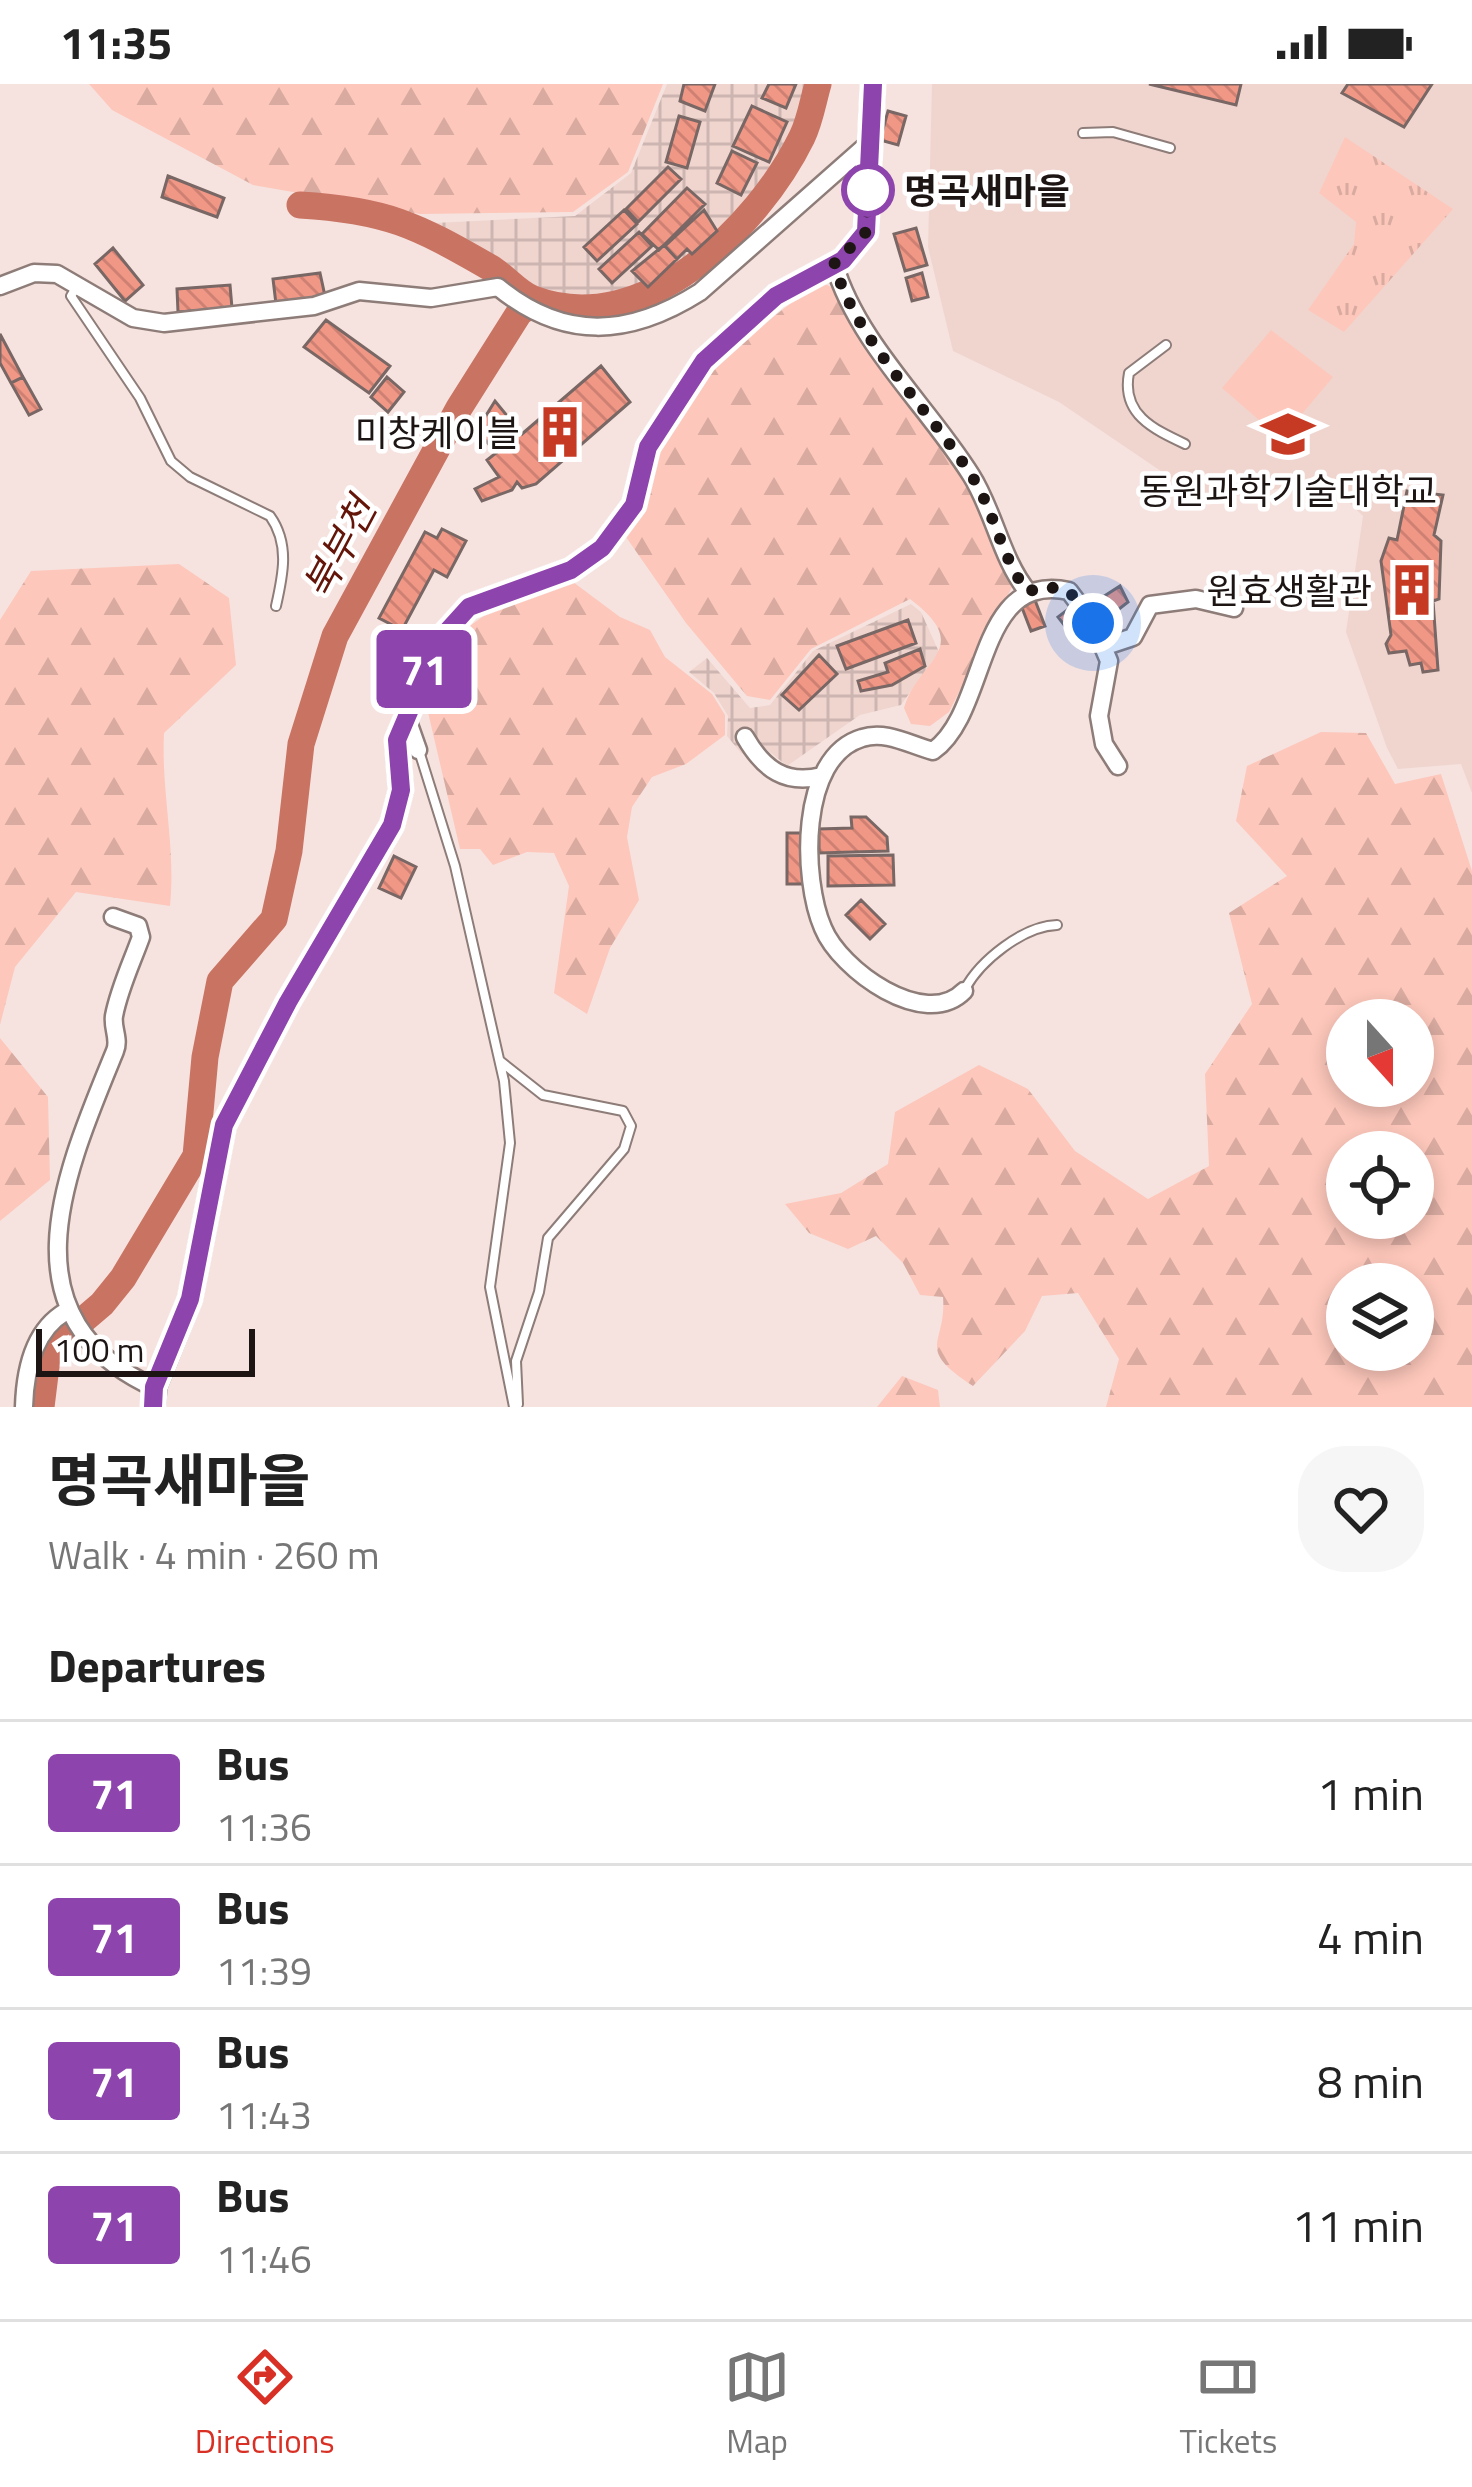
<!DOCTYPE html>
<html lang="en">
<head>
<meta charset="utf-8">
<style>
	:root { --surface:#fff; --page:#f6f6f6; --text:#222; --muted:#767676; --line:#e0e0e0; --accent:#d93025 }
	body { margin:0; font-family:"Titillium Web","Noto Sans KR",sans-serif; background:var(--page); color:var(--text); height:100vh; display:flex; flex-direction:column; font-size:45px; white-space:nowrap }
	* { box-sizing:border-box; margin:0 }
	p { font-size:39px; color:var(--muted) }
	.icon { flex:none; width:66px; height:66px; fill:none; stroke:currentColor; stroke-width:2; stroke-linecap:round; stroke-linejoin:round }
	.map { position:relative; height:1323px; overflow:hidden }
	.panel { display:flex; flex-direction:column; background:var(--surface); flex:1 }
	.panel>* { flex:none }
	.badge { padding:0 24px; border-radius:9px; font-size:42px; line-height:78px }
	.needle { width:78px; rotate:159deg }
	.tools { position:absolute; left:1326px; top:915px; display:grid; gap:24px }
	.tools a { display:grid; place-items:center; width:108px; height:108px; border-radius:50%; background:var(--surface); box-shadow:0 6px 18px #0003; font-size:60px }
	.scale { position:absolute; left:36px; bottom:30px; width:219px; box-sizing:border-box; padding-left:12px; border:6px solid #1c1514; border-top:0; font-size:33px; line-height:42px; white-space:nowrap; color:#1c1514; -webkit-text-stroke:9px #fff; paint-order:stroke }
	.you { position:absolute; width:60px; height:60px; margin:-30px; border:9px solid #fff; border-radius:50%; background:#1a73e8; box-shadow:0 0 0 18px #1a73e833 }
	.map>.badge { position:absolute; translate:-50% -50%; box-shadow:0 0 0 6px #fff }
	h2 { padding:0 48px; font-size:45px; line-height:108px }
	.round { display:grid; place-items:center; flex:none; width:126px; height:126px; border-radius:48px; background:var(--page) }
	.head { display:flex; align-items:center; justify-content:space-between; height:204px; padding:0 48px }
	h1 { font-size:57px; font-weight:700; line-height:90px }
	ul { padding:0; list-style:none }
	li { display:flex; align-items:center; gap:36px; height:144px; padding:0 48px; border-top:3px solid var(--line) }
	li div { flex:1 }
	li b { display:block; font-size:45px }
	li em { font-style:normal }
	li .badge { min-width:132px; font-weight:700; text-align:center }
	.status { display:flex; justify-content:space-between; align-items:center; height:84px; padding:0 60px; background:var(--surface); direction:ltr }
	.status svg { height:33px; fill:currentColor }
	.dock { display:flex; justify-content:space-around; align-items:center; height:168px; border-top:3px solid var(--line); background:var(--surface); font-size:33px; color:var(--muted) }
	.dock a { display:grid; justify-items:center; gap:6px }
	.dock .current { color:var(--accent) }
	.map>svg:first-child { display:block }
</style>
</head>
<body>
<div class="status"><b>11:35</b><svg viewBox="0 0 49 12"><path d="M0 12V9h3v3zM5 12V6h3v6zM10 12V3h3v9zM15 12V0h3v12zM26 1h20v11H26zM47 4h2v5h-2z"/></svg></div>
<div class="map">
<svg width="1472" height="1323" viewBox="0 0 1472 1323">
	<defs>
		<pattern id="industrial-grid" width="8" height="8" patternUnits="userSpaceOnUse" patternTransform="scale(3)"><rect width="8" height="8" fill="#f0d5cf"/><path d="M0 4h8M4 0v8" fill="none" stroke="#cdb6b1"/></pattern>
		<pattern id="grass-tufts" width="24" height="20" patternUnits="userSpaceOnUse" patternTransform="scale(3)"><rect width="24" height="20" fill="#fdc7bb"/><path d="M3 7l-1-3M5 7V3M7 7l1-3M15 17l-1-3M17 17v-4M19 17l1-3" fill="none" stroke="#d8aaa0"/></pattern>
		<pattern id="forest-firs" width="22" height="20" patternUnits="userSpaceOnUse" patternTransform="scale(3)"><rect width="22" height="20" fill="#fdc7bb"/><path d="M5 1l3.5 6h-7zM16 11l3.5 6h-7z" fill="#d8aaa0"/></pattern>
		<pattern id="building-back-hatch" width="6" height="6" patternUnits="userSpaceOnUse" patternTransform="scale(3)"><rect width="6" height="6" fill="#f19786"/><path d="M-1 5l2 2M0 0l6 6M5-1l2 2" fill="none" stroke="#ce8173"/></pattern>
	</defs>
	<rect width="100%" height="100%" fill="#f6e3df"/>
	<!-- built -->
	<path fill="#f0d5cf" d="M 932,0 L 1472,0 L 1472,709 L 1461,680 L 1398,685 L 1387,664 L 1346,548 L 1363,432 L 1334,404 L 1283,404 L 1205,417 L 1059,318 L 953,267 L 928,163 Z"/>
	<!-- industrial -->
	<path fill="url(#industrial-grid)" d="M 667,0 L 812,0 L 799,47 L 778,85 L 743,129 L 661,202 L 586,219 L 536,213 L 434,139 L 575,132 L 631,89 Z
		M 911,520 L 921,528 L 939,568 L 901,621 L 860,631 L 787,682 L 765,664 L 749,672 L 741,669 L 727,652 L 728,632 L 714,609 L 689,588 L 707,574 L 750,624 L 770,621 L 813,567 Z"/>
	<!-- grass -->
	<path fill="url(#grass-tufts)" d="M 1345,53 L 1453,125 L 1344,248 L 1308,226 L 1354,160 L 1356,138 L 1319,109 Z"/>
	<!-- forest -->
	<path fill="url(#forest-firs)" fill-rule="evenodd" d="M 89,0 L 663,0 L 628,88 L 573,128 L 420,130 L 253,101 L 112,26 Z
		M 820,197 L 836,206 L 889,297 L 974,408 L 1013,501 L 949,628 L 930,642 L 911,640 L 904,624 C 918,575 976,565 910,515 L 811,565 L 770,616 L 747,612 L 686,539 L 626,453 C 642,425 644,393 658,365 C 696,291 755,246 820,197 Z
		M 179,480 L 229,514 L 236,581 L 164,649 C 161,708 176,763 170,822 L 76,808 L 15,883 L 0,941 L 0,536 L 31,487 Z
		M 573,498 L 620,533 L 650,546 L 665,573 L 712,610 L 725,631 L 725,651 L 686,680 L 652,693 L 632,723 L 627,753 L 639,816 L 610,864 L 587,930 L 554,909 L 569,802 L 554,769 L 527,768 L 493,781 L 480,765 L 460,765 L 427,624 L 456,552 L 485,531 Z
		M 1321,648 L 1366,649 L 1395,700 L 1441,690 L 1472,787 L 1472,1323 L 1106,1323 L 1119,1275 L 1078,1209 L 1042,1212 L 1025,1247 L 973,1302 C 913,1263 947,1261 943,1213 L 920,1211 L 903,1179 L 876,1152 L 848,1165 L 809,1149 L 785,1120 L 841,1109 L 888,1080 L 895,1028 L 979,981 L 1028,1005 L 1075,1067 L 1148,1115 L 1209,1082 L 1205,990 L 1252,920 L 1229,829 L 1287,792 L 1236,737 L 1247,682 ZM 1347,936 L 1413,936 L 1413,1002 L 1347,1002 ZM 1347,1068 L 1413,1068 L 1413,1134 L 1347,1134 ZM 1347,1200 L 1413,1200 L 1413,1266 L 1347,1266 Z
		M 0,954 L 48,1013 L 50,1096 L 0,1137 Z
		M 902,1292 L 938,1306 L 940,1323 L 877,1323 Z"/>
	<!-- park -->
	<path fill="#fdc7bb" d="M 1271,246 L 1333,293 L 1281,355 L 1222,304 Z"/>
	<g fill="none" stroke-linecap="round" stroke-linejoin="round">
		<!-- river -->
		<path stroke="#c97362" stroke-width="27" d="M 300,121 C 386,126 416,141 489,183 C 505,192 517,209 533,215 C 643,257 758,143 802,53 C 810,37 813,17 818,0
			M 41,1323 L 48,1266 L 102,1220 L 123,1194 L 196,1072 L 205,973 L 220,897 L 274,835 L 289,767 L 301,660 L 335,552 L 459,324 L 519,229 L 535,217"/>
	</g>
	<!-- building -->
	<path fill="url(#building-back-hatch)" stroke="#786764" stroke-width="3" d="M 684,0 L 715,0 L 705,27 L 680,17 Z
		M 769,0 L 796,0 L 786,24 L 762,14 Z
		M 1149,0 L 1241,0 L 1236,21 Z
		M 1348,0 L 1432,0 L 1404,43 L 1342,9 Z
		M 752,22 L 787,38 L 769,78 L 733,62 Z
		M 888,27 L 906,32 L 898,61 L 880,56 Z
		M 679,32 L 700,38 L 687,84 L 666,78 Z
		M 732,67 L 757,79 L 741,111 L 717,99 Z
		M 668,83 L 681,95 L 638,138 L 626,125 Z
		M 168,92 L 224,114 L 217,133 L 162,113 Z
		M 687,104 L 705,120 L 659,166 L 642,150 Z
		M 624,126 L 637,140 L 597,177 L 584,163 Z
		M 704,126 L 717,147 L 692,170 L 687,165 L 677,175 L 665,162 Z
		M 916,144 L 927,181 L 905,187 L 894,150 Z
		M 639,148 L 652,162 L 612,199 L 599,185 Z
		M 664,161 L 677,175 L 648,203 L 632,187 Z
		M 113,164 L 143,201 L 125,217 L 95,180 Z
		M 320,189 L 325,212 L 276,220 L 273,195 Z
		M 922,189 L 928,213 L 912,217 L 906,194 Z
		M 230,201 L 232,224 L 178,228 L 177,205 Z
		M 326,236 L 390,282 L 369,309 L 304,263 Z
		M 0,250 L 23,293 L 11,299 L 0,279 Z
		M 601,282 L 630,318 L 536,400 L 522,404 L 517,398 L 512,406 L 482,417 L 475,405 L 499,393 L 487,376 L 496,369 L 477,346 L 495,317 L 522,350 Z
		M 23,293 L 41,325 L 29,331 L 11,299 Z
		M 387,293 L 404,308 L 388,328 L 371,313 Z
		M 1407,407 L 1443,411 L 1434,451 L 1441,457 L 1439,515 L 1433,517 L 1438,586 L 1423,588 L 1421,579 L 1410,581 L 1406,567 L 1389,569 L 1386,560 L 1391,551 L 1381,477 L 1389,454 L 1397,456 Z
		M 442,445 L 466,457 L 447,493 L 434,486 L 402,546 L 379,534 L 425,448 L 437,454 Z
		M 1120,502 L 1128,518 L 1105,536 L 1095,518 Z
		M 1033,511 L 1045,542 L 1031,547 L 1019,516 Z
		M 1071,523 L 1092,549 L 1078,559 L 1058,533 Z
		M 908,536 L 916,559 L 846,585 L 837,562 Z
		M 920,565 L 925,582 L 892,601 L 861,607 L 858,597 L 888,588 L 885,579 Z
		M 819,571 L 837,590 L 799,626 L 782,611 Z
		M 851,733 L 866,733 L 887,753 L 888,767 L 819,769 L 819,745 L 852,744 Z
		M 787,749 L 806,749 L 806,800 L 787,800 Z
		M 893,771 L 894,801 L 828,802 L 828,772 Z
		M 394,772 L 416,783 L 401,814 L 379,804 Z
		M 861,816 L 885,840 L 870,855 L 846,831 Z"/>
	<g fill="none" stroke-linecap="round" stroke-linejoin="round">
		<!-- service casing -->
		<g stroke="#8d7c78" stroke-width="12">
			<path id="service" d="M 1083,49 L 1113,48 L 1170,64
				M 77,202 L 71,212 L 140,314 L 171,377 L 190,393 L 270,432 C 290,460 283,491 276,522
				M 1166,261 L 1129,289 C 1121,330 1153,345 1185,360
				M 419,667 L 455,782 L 504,997 L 510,1059 L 490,1203 L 514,1323
				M 965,905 C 980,877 1023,842 1057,841
				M 500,977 L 543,1011 L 623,1027 L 631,1042 L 624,1065 L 548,1154 L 539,1208 L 516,1277 L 518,1320"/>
		</g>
		<!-- minor casing -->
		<g stroke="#8d7c78" stroke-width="21">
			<path id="minor" d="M 834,180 C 858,260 927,321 971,391 C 994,427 1001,475 1028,508
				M 0,202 L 34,189 L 57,190 L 133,234 L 164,239 L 314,222 L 359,207 L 431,214 L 498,203 C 564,257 629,253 700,208 L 870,58
				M 1103,563 L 1133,553 L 1150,521 L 1196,515 L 1234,524
				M 406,632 L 418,666
				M 745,653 C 764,686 786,701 822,692
				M 113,833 L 138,842 L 141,853 C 132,878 119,905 114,932 C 112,944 120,955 115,967 C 65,1089 0,1234 155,1304
				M 964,907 C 925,947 840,886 823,844 C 802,796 798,673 862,654 C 886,646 910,661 933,667 C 990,627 974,487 1069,507 L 1093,539 L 1109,577 L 1099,632 L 1104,660 L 1118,682
				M 24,1323 C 25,1287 33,1247 65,1228"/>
		</g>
		<!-- secondary casing -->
		<g stroke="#8d7c78" stroke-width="26">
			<path id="secondary" d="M 153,1323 L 155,1302 L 190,1215 L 224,1041 L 288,918 L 392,741 L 401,706 L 397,656 L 440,555 L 469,523 L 571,486 L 602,464 L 634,421 L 648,363 L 704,277 L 776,212 L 843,176 L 866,148 L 873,0"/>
		</g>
		<!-- service -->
		<use href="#service" stroke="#fff" stroke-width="8"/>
		<!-- minor -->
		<use href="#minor" stroke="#fff" stroke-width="16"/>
		<!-- secondary -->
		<use href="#secondary" stroke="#fff" stroke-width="21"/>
	</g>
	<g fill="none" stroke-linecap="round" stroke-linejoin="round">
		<!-- line casing -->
		<g stroke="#fff" stroke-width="27">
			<path id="line" d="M 153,1323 L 154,1303 L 190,1215 L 224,1041 L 288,918 L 392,741 L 401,706 L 397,656 L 440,555 L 469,523 L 571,486 L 602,464 L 634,421 L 648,363 L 704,277 L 776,212 L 843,176 L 866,148 L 873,0"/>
		</g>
		<!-- line -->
		<use href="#line" stroke="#8e44ad" stroke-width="18"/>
		<!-- walk -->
		<path stroke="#1c1514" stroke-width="12" stroke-dasharray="0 21.6" d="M 868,106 L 866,148 L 834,180 C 858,260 927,322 971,391 C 995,427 1001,475 1028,508 L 1043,502 L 1069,507 L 1093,539"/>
	</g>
	<!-- icons -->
	<defs>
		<g id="building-bare" transform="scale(4.14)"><path d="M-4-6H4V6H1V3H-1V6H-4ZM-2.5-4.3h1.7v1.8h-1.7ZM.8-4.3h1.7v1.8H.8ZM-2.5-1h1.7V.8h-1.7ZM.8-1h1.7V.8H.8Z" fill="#c63a24" stroke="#fff" stroke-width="2.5" paint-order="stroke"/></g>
		<g id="university-bare" transform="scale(4.14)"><path d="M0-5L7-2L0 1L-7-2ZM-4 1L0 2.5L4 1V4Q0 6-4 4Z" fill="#c63a24" stroke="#fff" stroke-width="2.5" paint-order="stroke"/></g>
	</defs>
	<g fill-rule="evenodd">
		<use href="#building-bare" x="560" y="348"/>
		<use href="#university-bare" x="1288" y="350"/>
		<use href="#building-bare" x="1412" y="506"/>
	</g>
	<!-- markers -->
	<circle fill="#fff" stroke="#8e44ad" stroke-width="6" cx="868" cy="106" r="24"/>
	<g text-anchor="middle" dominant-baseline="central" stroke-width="9" stroke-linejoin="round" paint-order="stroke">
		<!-- stop labels -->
		<g font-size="36" font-weight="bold" fill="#1c1514" stroke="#fff" text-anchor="start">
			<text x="904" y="106">명곡새마을</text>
		</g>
		<!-- poi labels -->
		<g font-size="36" fill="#1c1514" stroke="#fff" text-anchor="end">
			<text x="520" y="348">미창케이블</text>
			<text x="1288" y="406" text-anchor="middle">동원과학기술대학교</text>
			<text x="1372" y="506">원효생활관</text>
		</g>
		<!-- water labels -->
		<g font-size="39" font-style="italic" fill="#641509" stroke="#fff">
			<text transform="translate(339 464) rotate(-62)">북부천</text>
		</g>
	</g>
</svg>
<div class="tools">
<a><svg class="needle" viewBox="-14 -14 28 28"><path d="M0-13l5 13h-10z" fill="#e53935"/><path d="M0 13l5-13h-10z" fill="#767676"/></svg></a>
<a><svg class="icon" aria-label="locate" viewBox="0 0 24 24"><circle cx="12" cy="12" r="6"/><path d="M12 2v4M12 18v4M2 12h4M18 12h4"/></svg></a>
<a><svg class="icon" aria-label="layers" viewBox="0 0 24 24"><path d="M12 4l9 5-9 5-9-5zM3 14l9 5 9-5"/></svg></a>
</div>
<div class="scale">100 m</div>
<div class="you" style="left:1093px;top:539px"></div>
<b class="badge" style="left:424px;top:585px;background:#8e44ad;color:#fff">71</b>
</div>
<section class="panel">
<div class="head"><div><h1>명곡새마을</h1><p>Walk · 4 min · 260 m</p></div><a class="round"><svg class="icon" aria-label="heart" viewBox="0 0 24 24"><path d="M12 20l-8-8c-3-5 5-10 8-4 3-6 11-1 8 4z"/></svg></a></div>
<h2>Departures</h2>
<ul>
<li><span class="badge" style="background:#8e44ad;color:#fff">71</span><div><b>Bus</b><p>11:36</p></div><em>1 min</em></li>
<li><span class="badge" style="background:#8e44ad;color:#fff">71</span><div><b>Bus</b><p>11:39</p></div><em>4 min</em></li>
<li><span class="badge" style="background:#8e44ad;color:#fff">71</span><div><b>Bus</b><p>11:43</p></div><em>8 min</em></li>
<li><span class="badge" style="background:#8e44ad;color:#fff">71</span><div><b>Bus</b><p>11:46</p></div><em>11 min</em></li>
</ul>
</section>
<nav class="dock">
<a class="current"><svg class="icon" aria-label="directions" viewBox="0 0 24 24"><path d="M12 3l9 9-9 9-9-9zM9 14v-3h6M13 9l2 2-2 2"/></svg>Directions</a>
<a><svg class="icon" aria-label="map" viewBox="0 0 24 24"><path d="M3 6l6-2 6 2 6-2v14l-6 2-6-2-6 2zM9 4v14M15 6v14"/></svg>Map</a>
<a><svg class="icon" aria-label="tickets" viewBox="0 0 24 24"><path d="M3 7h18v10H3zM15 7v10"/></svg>Tickets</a>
</nav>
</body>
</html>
